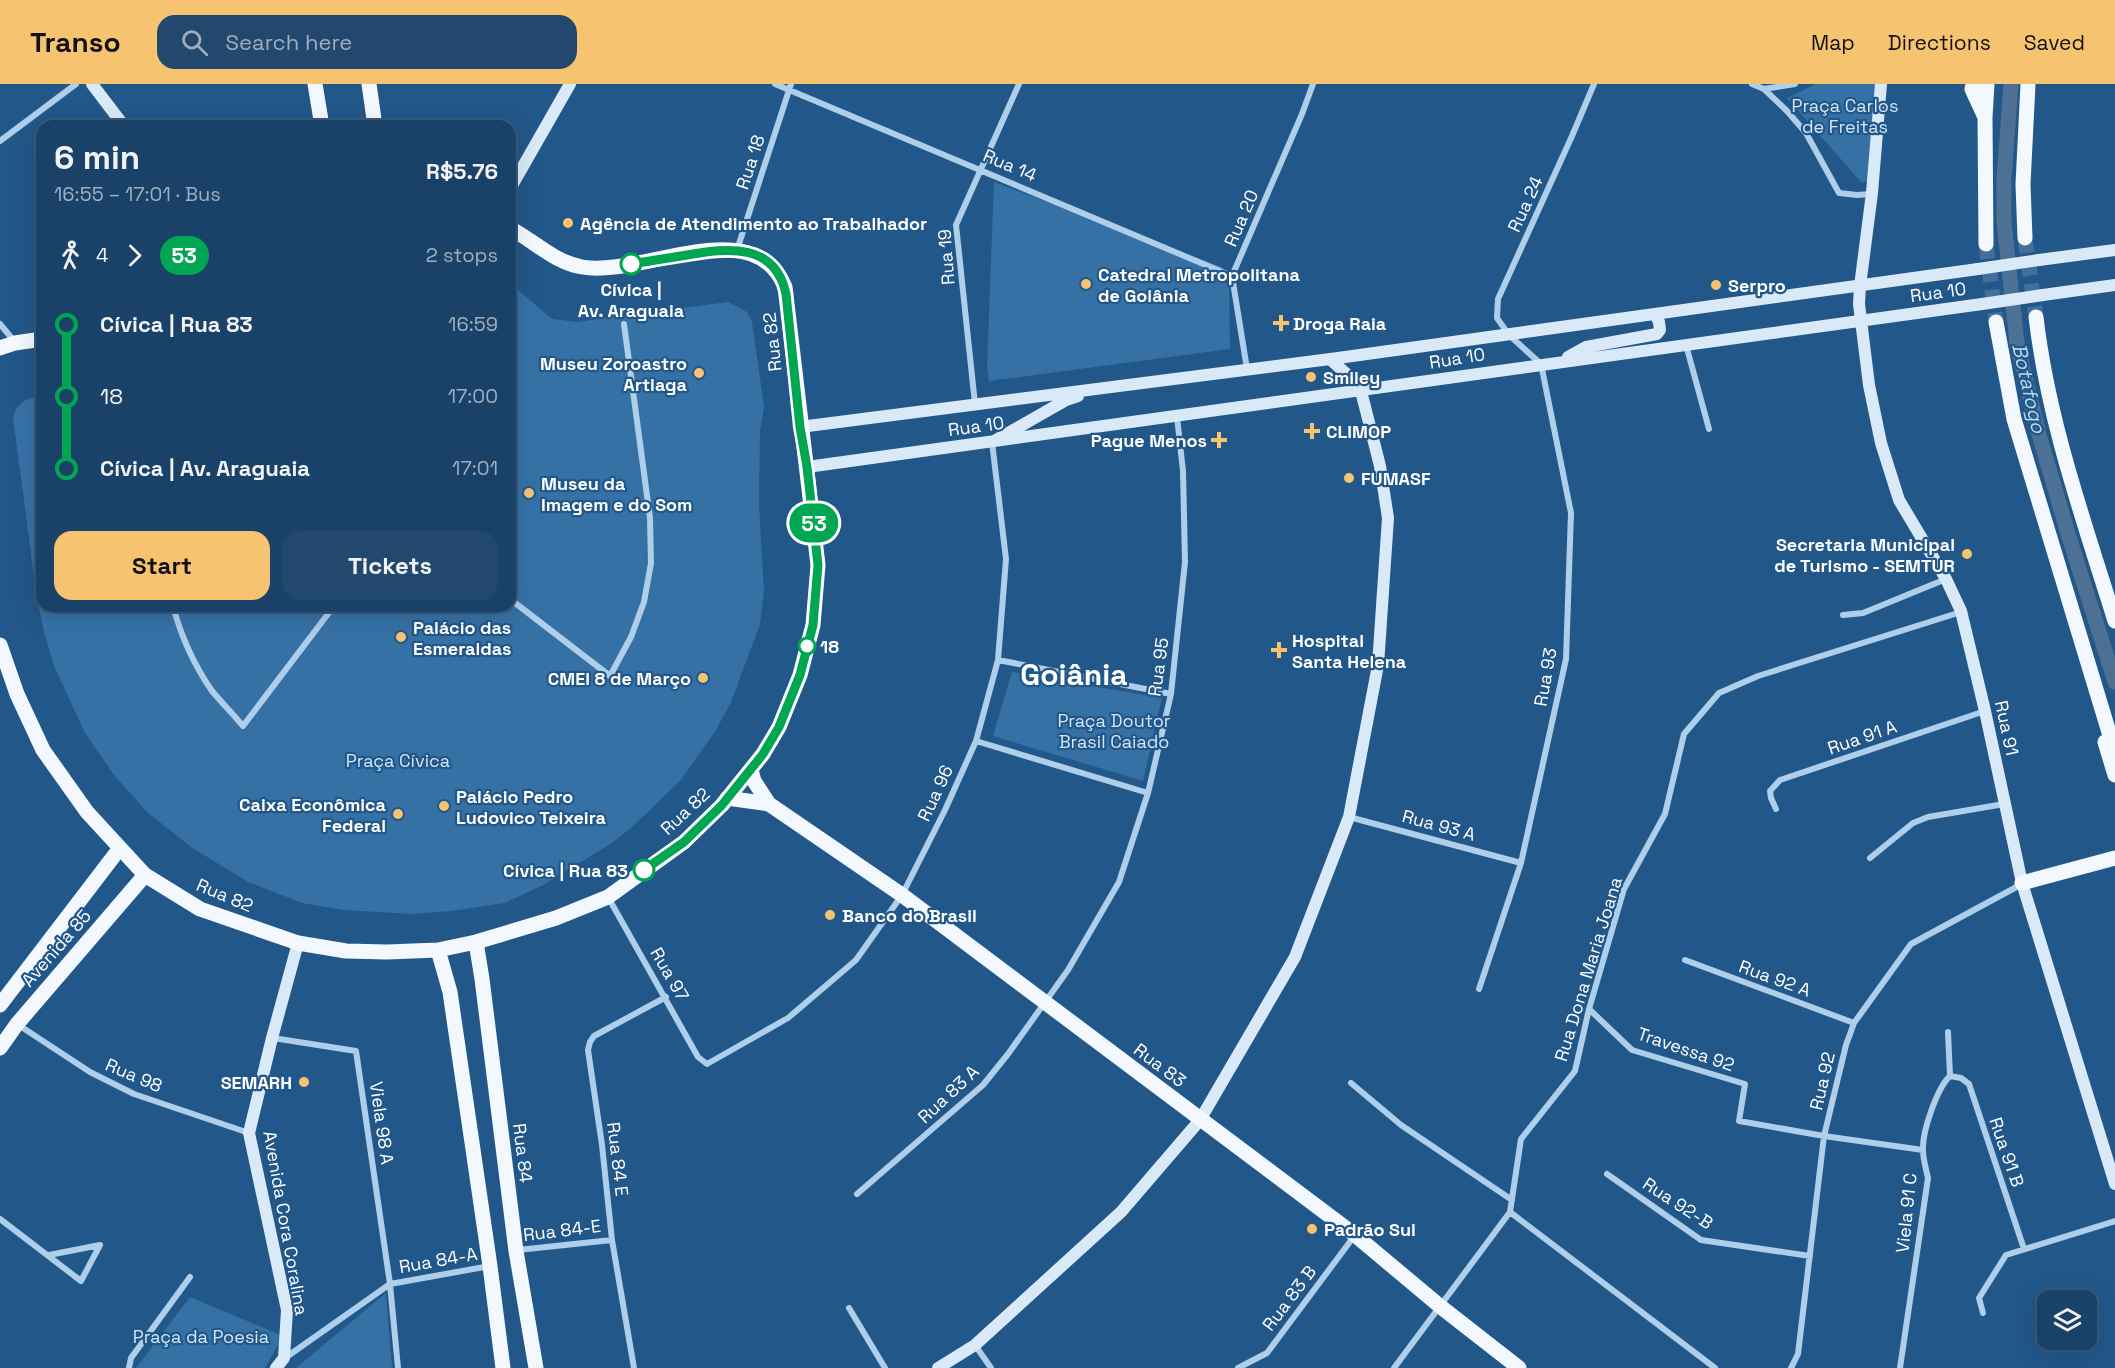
<!DOCTYPE html>
<html lang="en">
<head>
<meta charset="utf-8">
<style>
	:root { --surface:#1a4167; --page:#23486d; --text:#f1f3f6; --muted:#9fafc0; --line:#385a7b; --accent:#f6c470 }
	body { margin:0; font-family:"Space Grotesk",sans-serif; background:var(--page); color:var(--text); height:100vh; display:flex; flex-direction:column; font-size:22px; white-space:nowrap }
	* { box-sizing:border-box; margin:0 }
	p { font-size:20px; color:var(--muted) }
	.icon { flex:none; width:33px; height:33px; fill:none; stroke:currentColor; stroke-width:2; stroke-linecap:round; stroke-linejoin:round }
	.map { position:relative; flex:1; overflow:hidden }
	.details { position:absolute; left:36px; top:36px; width:480px; height:492px; display:flex; flex-direction:column; background:var(--surface); border-radius:18px; box-shadow:0 6px 24px #0002,0 0 0 2px var(--line) }
	.details>* { flex:none }
	.badge { padding:0 12px; border-radius:20px; font-size:21px; line-height:39px }
	.fabs { position:absolute; left:2037px; top:1206px; display:grid; gap:12px }
	.fabs a { display:grid; place-items:center; width:60px; height:60px; border-radius:12px; background:var(--surface); box-shadow:0 6px 24px #0002,0 0 0 2px var(--line); font-size:30px }
	.map>.badge { position:absolute; translate:-50% -50%; box-shadow:0 0 0 3px #fff }
	.legs { display:flex; align-items:center; gap:9px; height:66px; padding:0 18px; font-size:20px }
	.legs p { margin-inline-start:auto }
	.summary { display:flex; align-items:center; justify-content:space-between; height:102px; padding:0 18px }
	h1 { font-size:33px; font-weight:600; line-height:45px }
	.primary-button { display:flex; gap:12px; margin-top:auto; padding:12px 18px }
	.primary-button a { flex:1; height:69px; border-radius:18px; background:var(--accent); color:#111; font-size:24px; font-weight:600; line-height:69px; text-align:center }
	.primary-button a+a { background:var(--page); color:var(--text) }
	ul { padding:0 18px; list-style:none }
	li { display:flex; align-items:center; gap:21px; height:72px; font-size:22px }
	li i { display:grid; place-items:center; width:9px; height:100%; margin:0 8px; background:currentColor }
	li i::after { content:''; width:15px; height:15px; margin:-8px; border:4px solid; border-radius:50%; background:var(--surface) }
	li p { margin-inline-start:auto }
	li:first-child i { background:linear-gradient(#0000 50%,currentColor 0) }
	li:last-child i { background:linear-gradient(currentColor 50%,#0000 0) }
	header { display:flex; align-items:center; gap:36px; box-sizing:border-box; height:84px; padding:0 30px; background:var(--accent); color:#111 }
	header strong { font-size:28px }
	nav { display:flex; gap:33px; margin-inline-start:auto; font-size:21px }
	.search { width:420px; height:54px; background:var(--page); display:flex; align-items:center; gap:15px; box-sizing:border-box; padding:0 21px; border-radius:18px; color:var(--muted); font-size:22px }
	.map>svg:first-child { display:block }
</style>
</head>
<body>
<header>
<strong>Transo</strong>
<div class="search"><svg class="icon" aria-label="search" viewBox="0 0 24 24"><circle cx="10" cy="10" r="6"/><path d="M15 15l6 6"/></svg>Search here</div>
<nav><a>Map</a><a>Directions</a><a>Saved</a></nav>
</header>
<div class="map">
<svg width="2115" height="1284" viewBox="0 0 2115 1284">
	<rect width="100%" height="100%" fill="#225789"/>
	<!-- green -->
	<path fill="#3671a6" d="M 1816,0 L 1879,0 L 1872,94 L 1862,99 L 1787,14 Z
		M 994,98 L 1222,183 L 1229,198 L 1230,265 L 989,297 L 987,282 Z
		M 510,199 L 552,235 L 577,238 L 728,218 L 747,228 L 752,238 L 764,323 L 760,346 L 759,420 L 764,507 L 760,540 L 731,618 L 716,646 L 681,696 L 632,743 L 612,759 L 543,801 L 505,819 L 451,827 L 411,830 L 344,826 L 302,819 L 248,798 L 191,763 L 147,728 L 114,691 L 85,649 L 55,584 L 45,552 L 37,515 L 13,334 C 18,317 25,315 42,312 L 42,522 L 510,522 Z
		M 1012,588 L 1162,614 L 1143,697 L 993,652 Z
		M 386,1209 L 392,1284 L 296,1284 Z
		M 190,1213 L 283,1252 L 265,1284 L 136,1284 Z"/>
	<g fill="none" stroke-linecap="round" stroke-linejoin="round">
		<!-- canal -->
		<path stroke="#4c7194" stroke-width="15" d="M 2011,0 L 2004,94 L 2004,138 L 2017,259 L 2038,347 L 2069,453 L 2115,598"/>
		<!-- primary-tunnel -->
		<path stroke="#43709b" stroke-width="15" stroke-dasharray="15 8" stroke-linecap="butt" d="M 2025,154 L 2036,233
			M 1986,160 L 1996,238"/>
		<!-- street -->
		<path stroke="#aeceea" stroke-width="6" d="M 775,0 L 1232,192
			M 1752,0 L 1764,5 L 1795,0
			M 1764,5 L 1787,27 L 1806,49 L 1839,109 L 1857,111 L 1871,110
			M 0,57 L 76,0
			M 737,166 L 791,0
			M 0,240 L 15,258
			M 1686,261 L 1709,345
			M 1247,285 L 1232,192 L 1302,30 L 1313,0
			M 975,320 L 956,141 L 1019,0
			M 510,515 L 610,592 L 631,553 L 644,518 L 651,479 L 650,434 L 624,240
			M 173,522 C 181,552 194,581 212,607 C 222,619 233,630 243,642 L 334,522
			M 1843,531 L 1863,529 L 1946,495
			M 998,576 L 1171,610
			M 976,657 L 1148,709
			M 1776,725 L 1771,714 L 1770,707 L 1780,696 L 1985,627
			M 1349,733 L 1521,779
			M 1870,774 L 1913,739 L 1928,733 L 2004,720
			M 608,813 L 698,973 L 707,980 L 788,934 L 856,876 L 902,811 L 945,726 L 976,657 L 998,576 L 1006,475 L 992,358
			M 1685,876 L 1854,939
			M 1479,905 L 1521,779 L 1566,575 L 1571,429 L 1541,280 L 1509,251 L 1497,234 L 1498,215 L 1572,52 L 1594,0
			M 1589,925 L 1632,966 L 1745,1000 L 1739,1037 L 1824,1052 L 1923,1066
			M 17,940 L 90,988 L 134,1010 L 249,1049
			M 273,954 L 356,967 L 390,1200 L 398,1284
			M 1950,992 L 1961,994 L 1969,1000 L 2024,1165
			M 1351,999 L 1401,1041 L 1512,1116
			M 1607,1090 L 1701,1156 L 1810,1172
			M 857,1110 L 983,1001 L 1008,970 L 1068,886 L 1119,798 L 1148,709 L 1171,610 L 1185,478 L 1183,387 L 1177,333
			M 1510,1128 L 1715,1284
			M 0,1135 L 81,1197 L 100,1161 L 49,1171
			M 518,1166 L 612,1156
			M 849,1224 L 885,1284
			M 1983,1229 L 1979,1214 L 2006,1171 L 2115,1137
			M 975,1261 L 991,1284
			M 285,1274 L 390,1200 L 490,1182
			M 129,1284 L 131,1274 L 190,1193
			M 634,1284 L 612,1156 L 602,1061 L 588,966 L 590,958 L 594,952 L 666,913
			M 1238,1284 L 1267,1269 L 1355,1151
			M 1394,1284 L 1510,1128 L 1521,1055 L 1575,987 L 1589,925 L 1624,805 L 1665,730 L 1684,650 L 1719,609 L 1758,592 L 1961,528
			M 1791,1284 L 1798,1270 L 1824,1052 L 1846,961 L 1854,939 L 1911,860 L 2022,800
			M 1900,1284 L 1928,1094 C 1926,1085 1923,1075 1923,1066 C 1922,1048 1937,1004 1950,992 L 1948,948"/>
		<!-- secondary -->
		<path stroke="#d9e9f8" stroke-width="12" d="M 92,0 L 124,42
			M 1881,0 L 1872,109 L 1860,202 L 1859,220 L 1869,301 L 1881,359 L 1899,416 L 1946,495 L 1961,527 L 1985,627 L 2022,799 L 2115,1100
			M 510,105 L 570,0
			M 2039,176 L 2115,166
			M 2043,211 L 2115,201
			M 1568,273 L 1586,263 L 1657,250 L 1660,246 L 1659,238 L 1655,230
			M 800,343 L 1338,274 L 1978,185
			M 996,356 L 1066,316 L 1078,312
			M 807,383 L 1982,220
			M 276,1284 L 284,1274 L 287,1226 L 249,1049 L 272,954 L 298,859
			M 938,1284 L 975,1261 L 1121,1128 L 1200,1036 L 1295,873 L 1349,733 L 1378,581 L 1388,434 L 1380,382 L 1361,307 L 1353,296 L 1330,275"/>
		<!-- primary -->
		<path stroke="#f2f8fe" stroke-width="15" d="M 315,0 L 322,42
			M 369,0 L 375,42
			M 1973,0 L 1972,5 L 1984,31
			M 2025,154 L 2023,100 L 2028,0
			M 1986,160 L 1985,33 L 1987,0
			M 2036,233 C 2048,337 2084,437 2115,537
			M 1996,238 L 2014,335 L 2115,668
			M 0,264 L 15,259 L 42,255
			M 0,561 L 17,610 L 43,666 L 87,728 L 145,791 L 200,825 L 298,859 L 346,867 L 387,868 L 438,866 L 476,858 L 556,834 L 608,813 L 684,758 L 722,721 L 763,670 L 779,643 L 800,591 L 813,541 L 818,481 L 785,203 C 754,126 640,194 582,183 C 554,178 534,157 510,144
			M 2105,658 L 2115,691
			M 751,686 L 754,697 L 769,720 L 902,811 L 1355,1151 L 1441,1223 L 1519,1284
			M 727,714 L 769,720
			M 2022,799 L 2115,774
			M 476,858 L 482,895 L 516,1167 L 536,1284
			M 438,866 L 450,908 L 490,1182 L 503,1284
			M 0,921 L 120,764
			M 0,964 L 17,940 L 145,791"/>
		<!-- secondary-bridge -->
		<path stroke="#d9e9f8" stroke-width="12" d="M 1978,185 L 2039,176
			M 1982,220 L 2043,211"/>
	</g>
	<g fill="none" stroke-linecap="round" stroke-linejoin="round">
		<!-- line-1 casing -->
		<g stroke="#fff" stroke-width="14">
			<path id="line-1" d="M 631,180 C 650,177 668,174 687,171 C 727,164 775,158 786,210 L 800,343 L 807,383 L 818,481 L 813,541 L 800,591 L 779,643 L 763,670 L 722,721 L 684,758 L 644,786"/>
		</g>
		<!-- line-1 -->
		<use href="#line-1" stroke="#00a651" stroke-width="9"/>
	</g>
	<!-- markers -->
	<g fill="#f6c470" stroke="#225789" stroke-width="2">
		<circle cx="568" cy="139" r="6"/>
		<circle cx="1086" cy="200" r="6"/>
		<circle cx="1716" cy="201" r="6"/>
		<path d="M1278 230h6v6h6v6h-6v6h-6v-6h-6v-6h6z"/>
		<circle cx="699" cy="289" r="6"/>
		<circle cx="1311" cy="293" r="6"/>
		<path d="M1309 338h6v6h6v6h-6v6h-6v-6h-6v-6h6z"/>
		<path d="M1216 347h6v6h6v6h-6v6h-6v-6h-6v-6h6z"/>
		<circle cx="1349" cy="394" r="6"/>
		<circle cx="529" cy="409" r="6"/>
		<circle cx="1967" cy="470" r="6"/>
		<circle cx="401" cy="553" r="6"/>
		<path d="M1276 557h6v6h6v6h-6v6h-6v-6h-6v-6h6z"/>
		<circle cx="703" cy="594" r="6"/>
		<circle cx="444" cy="722" r="6"/>
		<circle cx="398" cy="730" r="6"/>
		<circle cx="830" cy="831" r="6"/>
		<circle cx="304" cy="998" r="6"/>
		<circle cx="1312" cy="1145" r="6"/>
	</g>
	<g fill="#fff" stroke="#00a651" stroke-width="3">
		<circle cx="631" cy="180" r="10"/>
		<circle cx="807" cy="562" r="8"/>
		<circle cx="644" cy="786" r="10"/>
	</g>
	<g text-anchor="middle" dominant-baseline="central" stroke-width="4.5" stroke-linejoin="round" paint-order="stroke">
		<!-- park labels -->
		<g font-size="18" fill="#d2e6f8" stroke="#225789">
			<text x="1845" y="21">Praça Carlos<tspan x="1845" dy="21">de Freitas</tspan></text>
			<text x="1114" y="636">Praça Doutor<tspan x="1114" dy="21">Brasil Caiado</tspan></text>
			<text x="398" y="676">Praça Cívica</text>
			<text x="201" y="1252">Praça da Poesia</text>
		</g>
		<!-- street labels -->
		<g font-size="18" fill="#fff" stroke="#225789">
			<text transform="translate(750 78) rotate(-72)">Rua 18</text>
			<text transform="translate(1010 81) rotate(23)">Rua 14</text>
			<text transform="translate(1525 120) rotate(-65)">Rua 24</text>
			<text transform="translate(1241 134) rotate(-67)">Rua 20</text>
			<text transform="translate(946 173) rotate(-94)">Rua 19</text>
			<text transform="translate(1938 208) rotate(-8)">Rua 10</text>
			<text transform="translate(772 258) rotate(-96)">Rua 82</text>
			<text transform="translate(1457 274) rotate(-9)">Rua 10</text>
			<text transform="translate(976 342) rotate(-8)">Rua 10</text>
			<text transform="translate(1158 583) rotate(-82)">Rua 95</text>
			<text transform="translate(1545 593) rotate(-80)">Rua 93</text>
			<text transform="translate(2007 644) rotate(78)">Rua 91</text>
			<text transform="translate(1862 653) rotate(-19)">Rua 91 A</text>
			<text transform="translate(935 709) rotate(-65)">Rua 96</text>
			<text transform="translate(685 727) rotate(-43)">Rua 82</text>
			<text transform="translate(1439 741) rotate(15)">Rua 93 A</text>
			<text transform="translate(225 811) rotate(23)">Rua 82</text>
			<text transform="translate(56 864) rotate(-49)">Avenida 85</text>
			<text transform="translate(1588 885) rotate(-73)">Rua Dona Maria Joana</text>
			<text transform="translate(670 890) rotate(60)">Rua 97</text>
			<text transform="translate(1775 894) rotate(20)">Rua 92 A</text>
			<text transform="translate(1686 965) rotate(19)">Travessa 92</text>
			<text transform="translate(1160 981) rotate(37)">Rua 83</text>
			<text transform="translate(134 991) rotate(23)">Rua 98</text>
			<text transform="translate(1822 997) rotate(-77)">Rua 92</text>
			<text transform="translate(948 1010) rotate(-43)">Rua 83 A</text>
			<text transform="translate(382 1039) rotate(82)">Viela 98 A</text>
			<text transform="translate(2007 1068) rotate(71)">Rua 91 B</text>
			<text transform="translate(523 1069) rotate(83)">Rua 84</text>
			<text transform="translate(618 1075) rotate(83)">Rua 84 E</text>
			<text transform="translate(1678 1119) rotate(33)">Rua 92-B</text>
			<text transform="translate(1906 1129) rotate(-84)">Viela 91 C</text>
			<text transform="translate(286 1139) rotate(80)">Avenida Cora Coralina</text>
			<text transform="translate(562 1146) rotate(-7)">Rua 84-E</text>
			<text transform="translate(438 1176) rotate(-10)">Rua 84-A</text>
			<text transform="translate(1289 1214) rotate(-53)">Rua 83 B</text>
		</g>
		<!-- poi labels -->
		<g font-size="18" font-weight="bold" fill="#fff" stroke="#225789" text-anchor="start">
			<text x="580" y="139">Agência de Atendimento ao Trabalhador</text>
			<text x="1098" y="190">Catedral Metropolitana<tspan x="1098" dy="21">de Goiânia</tspan></text>
			<text x="1728" y="201">Serpro</text>
			<text x="1293" y="239">Droga Raia</text>
			<text x="687" y="279" text-anchor="end">Museu Zoroastro<tspan x="687" dy="21">Artiaga</tspan></text>
			<text x="1323" y="293">Smiley</text>
			<text x="1326" y="347">CLIMOP</text>
			<text x="1207" y="356" text-anchor="end">Pague Menos</text>
			<text x="1361" y="394">FUMASF</text>
			<text x="541" y="399">Museu da<tspan x="541" dy="21">Imagem e do Som</tspan></text>
			<text x="1955" y="460" text-anchor="end">Secretaria Municipal<tspan x="1955" dy="21">de Turismo - SEMTUR</tspan></text>
			<text x="413" y="543">Palácio das<tspan x="413" dy="21">Esmeraldas</tspan></text>
			<text x="1292" y="556">Hospital<tspan x="1292" dy="21">Santa Helena</tspan></text>
			<text x="691" y="594" text-anchor="end">CMEI 8 de Março</text>
			<text x="456" y="712">Palácio Pedro<tspan x="456" dy="21">Ludovico Teixeira</tspan></text>
			<text x="386" y="720" text-anchor="end">Caixa Econômica<tspan x="386" dy="21">Federal</tspan></text>
			<text x="842" y="831">Banco do Brasil</text>
			<text x="292" y="998" text-anchor="end">SEMARH</text>
			<text x="1324" y="1145">Padrão Sul</text>
		</g>
		<!-- stop labels -->
		<g font-size="18" font-weight="bold" fill="#fff" stroke="#225789">
			<text x="631" y="205">Cívica |<tspan x="631" dy="21">Av. Araguaia</tspan></text>
			<text x="820" y="562" text-anchor="start">18</text>
			<text x="628" y="786" text-anchor="end">Cívica | Rua 83</text>
		</g>
		<!-- water labels -->
		<g font-size="20" font-style="italic" fill="#bad8f1" stroke="#225789">
			<text transform="translate(2029 304) rotate(77)">Botafogo</text>
		</g>
		<!-- town labels -->
		<g font-size="30" font-weight="bold" fill="#fff" stroke="#225789">
			<text x="1074" y="590">Goiânia</text>
		</g>
	</g>
</svg>
<div class="fabs">
<a><svg class="icon" aria-label="layers" viewBox="0 0 24 24"><path d="M12 4l9 5-9 5-9-5zM3 14l9 5 9-5"/></svg></a>
</div>
<b class="badge" style="left:814px;top:439px;background:#00a651;color:#fff">53</b>
<section class="details">
<div class="summary"><div><h1>6 min</h1><p>16:55 – 17:01 · Bus</p></div><b>R$5.76</b></div>
<div class="legs"><svg class="icon" aria-label="walk" viewBox="0 0 24 24"><circle cx="13" cy="4" r="2"/><path d="M13 8l-2 6 4 7M11 14l-3 7M7 12l3-4h3l4 4"/></svg>4<svg class="icon" aria-label="forward" viewBox="0 0 24 24"><path d="M9 5l7 7-7 7"/></svg><b class="badge" style="background:#00a651;color:#fff">53</b><p>2 stops</p></div>
<ul>
<li><i style="color:#00a651"></i><b>Cívica | Rua 83</b><p>16:59</p></li>
<li><i style="color:#00a651"></i><span>18</span><p>17:00</p></li>
<li><i style="color:#00a651"></i><b>Cívica | Av. Araguaia</b><p>17:01</p></li>
</ul>
<div class="primary-button"><a>Start</a><a>Tickets</a></div>
</section>
</div>
</body>
</html>
